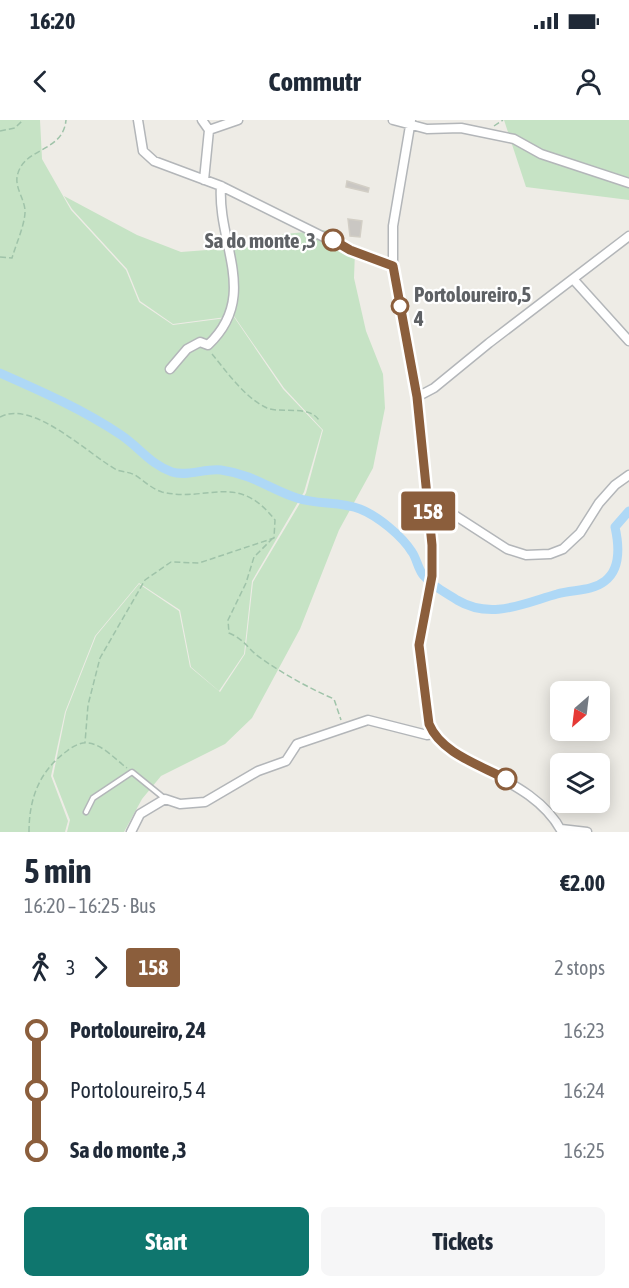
<!DOCTYPE html>
<html lang="en">
<head>
<meta charset="utf-8">
<style>
	:root { --surface:#fff; --page:#f6f6f7; --text:#1f2937; --muted:#747a83; --accent:#0f766e }
	body { margin:0; font-family:"Asap Condensed",sans-serif; background:var(--page); color:var(--text); height:100vh; display:flex; flex-direction:column; font-size:22px; white-space:nowrap }
	* { box-sizing:border-box; margin:0 }
	p { font-size:20px; color:var(--muted) }
	.icon { flex:none; width:33px; height:33px; fill:none; stroke:currentColor; stroke-width:2; stroke-linecap:round; stroke-linejoin:round }
	.map { position:relative; height:712px; overflow:hidden }
	.details { display:flex; flex-direction:column; background:var(--surface); flex:1 }
	.details>* { flex:none }
	.badge { padding:0 12px; border-radius:4px; font-size:21px; line-height:39px }
	.needle { width:39px; rotate:208deg }
	.fabs { position:absolute; left:550px; top:561px; display:grid; gap:12px }
	.fabs a { display:grid; place-items:center; width:60px; height:60px; border-radius:9px; background:var(--surface); box-shadow:0 3px 15px #0003; font-size:30px }
	.map>.badge { position:absolute; translate:-50% -50%; box-shadow:0 0 0 3px #fff }
	.legs { display:flex; align-items:center; gap:9px; height:66px; padding:0 24px; font-size:20px }
	.legs p { margin-inline-start:auto }
	.summary { display:flex; align-items:center; justify-content:space-between; height:102px; padding:0 24px }
	h1 { font-size:33px; font-weight:700; line-height:45px }
	.button { display:flex; gap:12px; margin-top:auto; padding:12px 24px }
	.button a { flex:1; height:69px; border-radius:9px; background:var(--accent); color:#fff; font-size:24px; font-weight:700; line-height:69px; text-align:center }
	.button a+a { background:var(--page); color:var(--text) }
	ul { padding:0 24px; list-style:none }
	li { display:flex; align-items:center; gap:21px; height:60px; font-size:22px }
	li i { display:grid; place-items:center; width:9px; height:100%; margin:0 8px; background:currentColor }
	li i::after { content:''; width:15px; height:15px; margin:-8px; border:4px solid; border-radius:50%; background:var(--surface) }
	li p { margin-inline-start:auto }
	li:first-child i { background:linear-gradient(#0000 50%,currentColor 0) }
	li:last-child i { background:linear-gradient(currentColor 50%,#0000 0) }
	.status { display:flex; justify-content:space-between; align-items:center; height:42px; padding:0 30px; background:var(--surface); direction:ltr }
	.status svg { height:16px; fill:currentColor }
	header { display:flex; justify-content:space-between; align-items:center; height:78px; padding:0 24px; background:var(--surface); font-size:27px; font-weight:700 }
	.map>svg:first-child { display:block }
</style>
</head>
<body>
<div class="status"><b>16:20</b><svg viewBox="0 0 49 12"><path d="M0 12V9h3v3zM5 12V6h3v6zM10 12V3h3v9zM15 12V0h3v12zM26 1h20v11H26zM47 4h2v5h-2z"/></svg></div>
<header><svg class="icon" aria-label="back" viewBox="0 0 24 24"><path d="M15 5l-7 7 7 7"/></svg>Commutr<svg class="icon" aria-label="person" viewBox="0 0 24 24"><circle cx="12" cy="8" r="4"/><path d="M4 21q1-7 8-7t8 7"/></svg></header>
<div class="map">
<svg width="629" height="712" viewBox="0 0 629 712">
	<rect width="100%" height="100%" fill="#eeece6"/>
	<!-- green -->
	<path fill="#c6e3c5" d="M 0,0 L 40,0 L 42,39 L 71,90 L 126,150 L 139,182 L 173,205 L 234,197 L 283,269 L 322,310 L 304,372 L 252,461 L 244,534 L 219,571 L 191,547 L 180,490 L 139,463 L 95,516 L 65,592 L 51,656 L 68,701 L 65,712 L 0,712 Z
		M 504,0 L 629,0 L 629,80 L 526,67 Z
		M 64,76 L 137,115 L 181,132 L 258,126 L 284,114 L 327,110 L 355,131 L 354,158 L 366,211 L 383,254 L 385,288 L 373,348 L 339,410 L 300,509 L 252,598 L 225,624 L 161,656 L 142,679 L 124,712 L 67,712 L 70,700 L 53,656 L 66,592 L 96,516 L 139,464 L 179,491 L 190,547 L 220,572 L 245,534 L 253,462 L 306,373 L 323,310 L 284,268 L 234,196 L 173,204 L 140,181 L 127,149 L 72,89 Z"/>
	<g fill="none" stroke-linecap="round" stroke-linejoin="round">
		<!-- canal -->
		<path stroke="#aed8f6" stroke-width="9" d="M 0,253 C 41,271 84,290 121,315 C 139,327 151,345 172,352 C 186,357 206,348 221,350 C 255,355 269,369 297,378 C 318,385 339,381 360,389 C 378,396 402,416 412,432 C 417,439 418,450 424,456 C 432,466 446,473 457,480 C 491,500 522,484 557,474 C 573,469 591,472 605,461 C 621,449 619,425 615,407 L 629,391"/>
	</g>
	<!-- building -->
	<path fill="#cac7c3" stroke="#d2cec5" stroke-width="1.5" d="M 347,61 L 369,68 L 368,72 L 346,67 Z
		M 348,99 L 362,101 L 360,117 L 350,116 Z"/>
	<g fill="none" stroke-linecap="round" stroke-linejoin="round">
		<!-- lane casing -->
		<g stroke="#b3b6b9" stroke-width="7">
			<path id="lane" d="M 86,692 L 93,678 L 132,652 L 164,678"/>
		</g>
		<!-- street casing -->
		<g stroke="#b3b6b9" stroke-width="11">
			<path id="street" d="M 138,0 L 143,31 L 154,41 L 221,66 L 350,130 L 393,146
				M 202,0 L 209,10
				M 393,0 L 427,9 L 461,8 L 514,19 L 541,34 L 629,63
				M 411,0 L 393,106 L 393,146 L 417,277 L 432,425 L 432,456 L 419,525 L 428,604 C 447,648 532,654 562,712
				M 204,60 L 209,10 L 238,0
				M 573,159 L 629,221
				M 170,249 L 187,229 L 200,222 L 208,225 C 260,176 217,124 221,66
				M 417,277 L 434,268 L 489,223 L 629,116
				M 428,390 L 448,391 L 507,429 L 526,435 L 550,434 L 563,429 L 580,413 L 599,383 L 615,365 L 629,355
				M 561,709 L 587,712
				M 131,712 L 140,694 L 165,679 L 180,684 L 205,682 L 258,651 L 286,641 L 297,624 L 368,600 L 427,615 L 433,614"/>
		</g>
		<!-- path -->
		<path stroke="#9fc3a9" stroke-width="1.5" stroke-dasharray="6 3" stroke-linecap="butt" d="M 494,6 L 503,0
			M 0,11 L 15,8 L 23,0
			M 0,137 L 12,138 C 16,124 24,107 25,93 C 26,80 13,67 18,53 C 26,27 63,32 66,0
			M 212,234 C 227,252 245,278 267,288 C 283,294 311,284 320,302
			M 0,297 C 33,279 89,335 117,350 C 123,352 129,352 135,355 C 143,360 152,369 162,372 C 208,383 237,351 275,400 L 274,418 L 199,443 L 171,442 L 145,460 L 100,538 L 88,585 L 85,623
			M 273,418 L 254,437 L 246,463 L 228,500 L 229,513 C 246,520 248,530 262,539 C 285,555 309,568 334,579 L 341,600
			M 29,712 C 29,679 39,651 67,631 C 72,627 80,622 88,623 C 102,624 116,640 127,648"/>
		<!-- lane -->
		<use href="#lane" stroke="#fff" stroke-width="4"/>
		<!-- street -->
		<use href="#street" stroke="#fff" stroke-width="8"/>
	</g>
	<g fill="none" stroke-linecap="round" stroke-linejoin="round">
		<!-- line-1 casing -->
		<g stroke="#fff" stroke-width="14">
			<path id="line-1" d="M 333,120 L 350,130 L 393,146 L 417,277 L 432,425 L 432,456 L 419,525 L 429,604 C 441,633 480,645 506,659"/>
		</g>
		<!-- line-1 -->
		<use href="#line-1" stroke="#8b5e3c" stroke-width="9"/>
	</g>
	<!-- markers -->
	<g fill="#fff" stroke="#8b5e3c" stroke-width="3">
		<circle cx="333" cy="120" r="10"/>
		<circle cx="400" cy="186" r="8"/>
		<circle cx="506" cy="659" r="10"/>
	</g>
	<g text-anchor="middle" dominant-baseline="central" stroke-width="4.5" stroke-linejoin="round" paint-order="stroke">
		<!-- stop labels -->
		<g font-size="21" font-weight="bold" fill="#5e6165" stroke="#fff" text-anchor="end">
			<text x="316" y="120">Sa do monte ,3</text>
			<text x="414" y="174" text-anchor="start">Portoloureiro,5<tspan x="414" dy="24">4</tspan></text>
		</g>
	</g>
</svg>
<div class="fabs">
<a><svg class="needle" viewBox="-14 -14 28 28"><path d="M0-13l5 13h-10z" fill="#e53935"/><path d="M0 13l5-13h-10z" fill="#747a83"/></svg></a>
<a><svg class="icon" aria-label="layers" viewBox="0 0 24 24"><path d="M12 4l9 5-9 5-9-5zM3 14l9 5 9-5"/></svg></a>
</div>
<b class="badge" style="left:428px;top:391px;background:#8b5e3c;color:#fff">158</b>
</div>
<section class="details">
<div class="summary"><div><h1>5 min</h1><p>16:20 – 16:25 · Bus</p></div><b>€2.00</b></div>
<div class="legs"><svg class="icon" aria-label="walk" viewBox="0 0 24 24"><circle cx="13" cy="4" r="2"/><path d="M13 8l-2 6 4 7M11 14l-3 7M7 12l3-4h3l4 4"/></svg>3<svg class="icon" aria-label="forward" viewBox="0 0 24 24"><path d="M9 5l7 7-7 7"/></svg><b class="badge" style="background:#8b5e3c;color:#fff">158</b><p>2 stops</p></div>
<ul>
<li><i style="color:#8b5e3c"></i><b>Portoloureiro, 24</b><p>16:23</p></li>
<li><i style="color:#8b5e3c"></i><span>Portoloureiro,5 4</span><p>16:24</p></li>
<li><i style="color:#8b5e3c"></i><b>Sa do monte ,3</b><p>16:25</p></li>
</ul>
<div class="button"><a>Start</a><a>Tickets</a></div>
</section>
</body>
</html>
